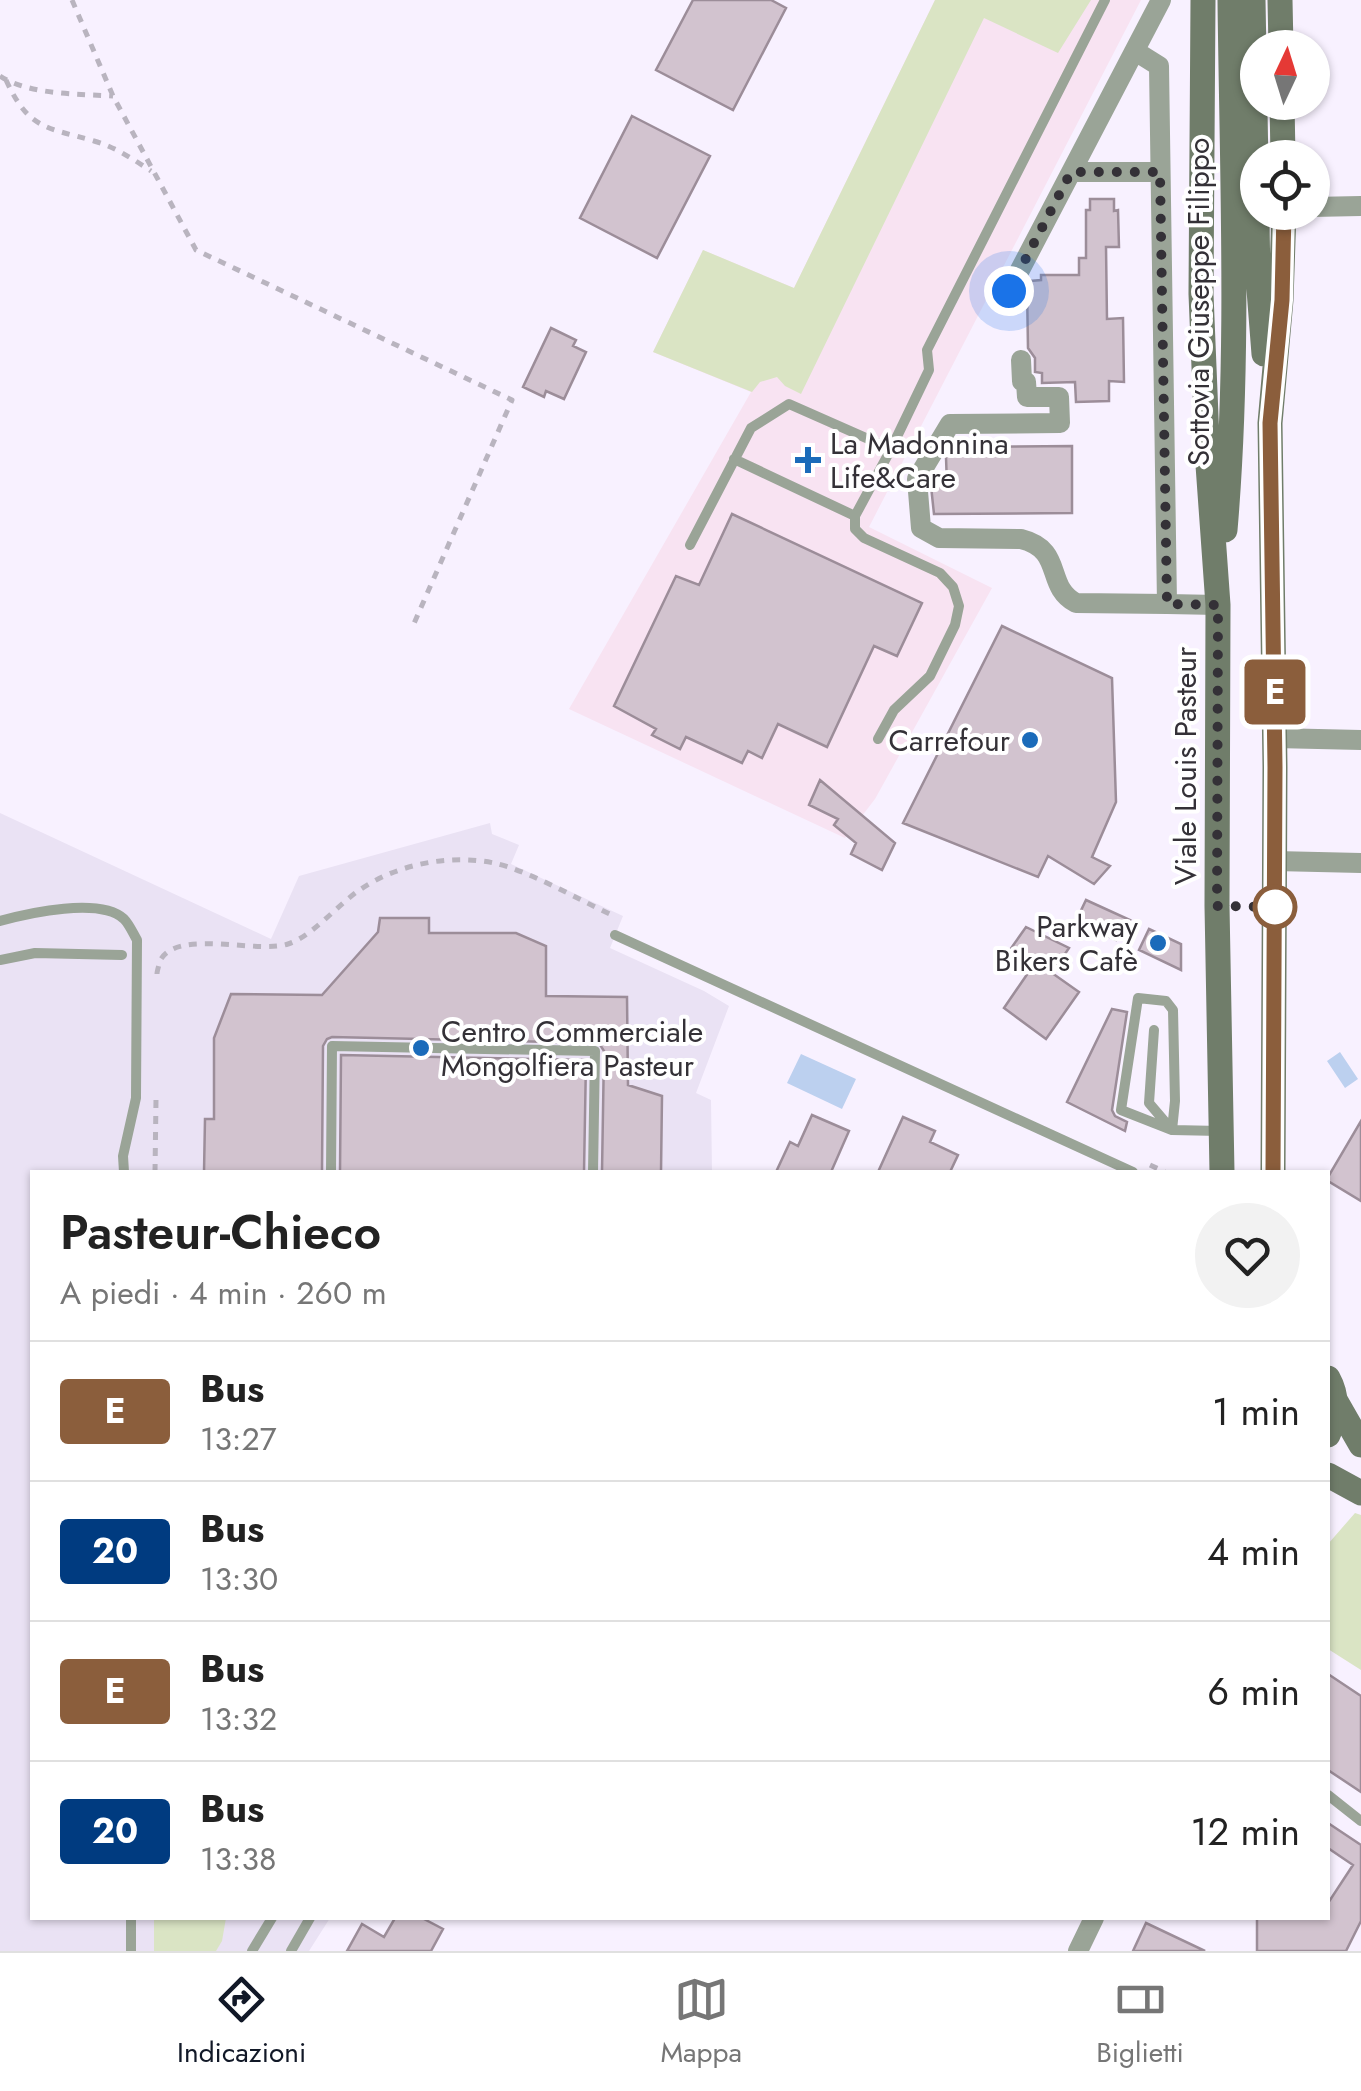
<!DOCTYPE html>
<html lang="it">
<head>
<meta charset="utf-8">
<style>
	:root { --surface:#fff; --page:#f2f2f2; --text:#222; --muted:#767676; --line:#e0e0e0; --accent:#111827 }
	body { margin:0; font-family:Jost,sans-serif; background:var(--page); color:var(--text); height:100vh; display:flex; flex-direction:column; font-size:38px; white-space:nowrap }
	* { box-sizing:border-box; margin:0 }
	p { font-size:32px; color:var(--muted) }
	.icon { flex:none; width:55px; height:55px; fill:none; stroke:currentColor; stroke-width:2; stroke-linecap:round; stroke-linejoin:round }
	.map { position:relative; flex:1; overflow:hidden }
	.panel { position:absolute; left:30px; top:1170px; width:1300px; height:750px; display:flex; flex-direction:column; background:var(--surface); border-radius:0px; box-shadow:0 2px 8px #0004 }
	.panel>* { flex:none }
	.badge { padding:0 20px; border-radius:8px; font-size:35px; line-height:65px }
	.needle { width:65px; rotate:4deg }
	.controls { position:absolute; left:1240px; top:30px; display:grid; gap:20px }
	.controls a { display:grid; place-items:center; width:90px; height:90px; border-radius:50%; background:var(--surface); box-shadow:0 2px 8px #0004; font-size:50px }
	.you { position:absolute; width:50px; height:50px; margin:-25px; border:8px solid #fff; border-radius:50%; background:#1a73e8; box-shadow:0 0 0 15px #1a73e833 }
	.map>.badge { position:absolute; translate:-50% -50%; box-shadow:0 0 0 5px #fff }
	.round { display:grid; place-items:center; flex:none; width:105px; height:105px; border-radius:52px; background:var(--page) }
	.summary { display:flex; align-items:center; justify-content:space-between; height:170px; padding:0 30px }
	h1 { font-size:48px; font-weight:600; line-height:75px }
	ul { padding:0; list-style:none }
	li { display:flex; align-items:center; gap:30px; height:140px; padding:0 30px; border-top:2px solid var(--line) }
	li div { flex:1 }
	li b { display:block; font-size:38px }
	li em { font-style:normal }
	li .badge { min-width:110px; font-weight:700; text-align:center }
	.tab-bar { display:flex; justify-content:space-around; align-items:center; height:140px; border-top:2px solid var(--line); background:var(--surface); font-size:28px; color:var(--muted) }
	.tab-bar a { display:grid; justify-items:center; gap:5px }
	.tab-bar .active { color:var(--accent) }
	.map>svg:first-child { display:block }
</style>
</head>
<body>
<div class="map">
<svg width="1361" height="1951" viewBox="0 0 1361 1951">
	<rect width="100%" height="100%" fill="#f8f1ff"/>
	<!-- built -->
	<path fill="#eae2f4" d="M 0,813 L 271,939 L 299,876 L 490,823 L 492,834 L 519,845 L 511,864 L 623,916 L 610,948 L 704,991 L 729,1006 L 696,1093 L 711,1100 L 712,1172 L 32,1172 L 32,1918 L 330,1918 L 309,1951 L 0,1951 Z"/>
	<!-- medical -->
	<path fill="#f8e3f2" d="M 935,0 L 1141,0 L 869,527 L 992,588 L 875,799 L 845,838 L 569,709 L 751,392 L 653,352 L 703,250 L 794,288 Z"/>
	<!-- green -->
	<path fill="#dae4c4" d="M 935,0 L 1091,0 L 1058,53 L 984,18 L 801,394 L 785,386 L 777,377 L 760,382 L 752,392 L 653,352 L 703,250 L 794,288 Z
		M 1355,1513 L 1361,1515 L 1361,1670 L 1328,1649 L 1328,1544 Z
		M 154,1918 L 226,1918 L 222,1941 L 216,1951 L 154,1951 Z"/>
	<!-- water -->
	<path fill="#bcd0ef" d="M 1340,1052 L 1358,1079 L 1345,1088 L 1327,1061 Z
		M 801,1054 L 856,1079 L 842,1109 L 787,1083 Z"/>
	<!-- building -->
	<path fill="#d2c3cf" stroke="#9c8d99" stroke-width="2.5" d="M 693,0 L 771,0 L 786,8 L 733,110 L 656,70 Z
		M 632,116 L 710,156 L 657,258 L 580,218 Z
		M 1090,199 L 1114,199 L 1114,211 L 1118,210 L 1119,247 L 1106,247 L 1107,319 L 1123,318 L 1124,382 L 1109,381 L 1109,401 L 1076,402 L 1075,382 L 1042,383 L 1042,373 L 1035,372 L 1035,358 L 1028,348 L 1027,287 L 1030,281 L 1041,280 L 1041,275 L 1079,275 L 1079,258 L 1086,258 L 1086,210 L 1090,210 Z
		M 551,328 L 576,340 L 573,346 L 586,352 L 564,399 L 546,391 L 544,397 L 523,387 Z
		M 1072,446 L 1072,513 L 934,514 L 931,486 L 947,486 L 946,457 L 952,447 Z
		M 732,514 L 922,603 L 897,656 L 874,646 L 827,747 L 778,724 L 762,758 L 748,751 L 742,763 L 686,737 L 680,749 L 652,735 L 656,729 L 614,706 L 676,576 L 699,585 Z
		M 1002,626 L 1112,678 L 1116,802 L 1092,857 L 1110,866 L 1094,884 L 1048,856 L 1038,877 L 903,823 Z
		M 820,780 L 895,843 L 882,870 L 851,854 L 856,843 L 834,825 L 838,819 L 809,805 Z
		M 1086,900 L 1130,920 L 1116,940 L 1076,921 Z
		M 380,918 L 429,918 L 429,933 L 516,933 L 546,946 L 546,996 L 627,997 L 628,1085 L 662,1096 L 661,1172 L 602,1172 L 604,1051 L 599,1043 L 332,1037 L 327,1039 L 323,1046 L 322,1172 L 204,1172 L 205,1119 L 214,1119 L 214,1038 L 231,994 L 322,995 L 378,932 Z
		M 1026,927 L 1069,948 L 1052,973 L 1079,992 L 1046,1039 L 1004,1008 L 1028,973 L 1005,957 Z
		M 1149,929 L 1181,944 L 1181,970 L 1139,950 Z
		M 1112,1009 L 1127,1012 L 1112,1110 L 1115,1116 L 1127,1122 L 1125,1131 L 1067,1102 Z
		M 341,1055 L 586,1060 L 584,1172 L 340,1172 Z
		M 812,1115 L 849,1131 L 831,1172 L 776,1172 L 790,1142 L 798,1146 Z
		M 903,1117 L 935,1131 L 930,1142 L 958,1155 L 950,1172 L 878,1172 Z
		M 1361,1121 L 1361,1201 L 1328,1181 L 1328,1177 Z
		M 1328,1674 L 1361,1696 L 1361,1792 L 1328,1770 Z
		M 1328,1823 L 1361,1845 L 1361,1921 L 1346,1951 L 1257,1951 L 1257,1918 L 1328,1918 L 1328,1903 L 1353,1865 L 1328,1848 Z
		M 395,1918 L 422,1918 L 443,1929 L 431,1951 L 347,1951 L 362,1924 L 384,1937 Z
		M 1146,1923 L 1205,1951 L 1133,1951 Z"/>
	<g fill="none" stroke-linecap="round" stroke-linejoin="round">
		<!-- path -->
		<path stroke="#b9b4bf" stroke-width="5" stroke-dasharray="8 8" stroke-linecap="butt" d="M 72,0 L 113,96 L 196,250 L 512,400 L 412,628
			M 0,76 C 29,95 79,94 113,96
			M 6,80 C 29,130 46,127 94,141 C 115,147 133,159 151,171
			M 157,974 C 157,971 160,961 161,959 C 180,929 257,954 288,944 C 313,936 338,904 361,889 C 398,864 450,854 494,863 C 530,871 579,900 614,916
			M 1150,1165 L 1165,1172
			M 155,1172 L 156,1099"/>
		<!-- service -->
		<path stroke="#9aa497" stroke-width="10" d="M 734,459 L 855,516 L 855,529 L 864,538 L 940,573 L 953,587 L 959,606 L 955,625 L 930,676 L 894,710 L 878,739
			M 855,516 L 891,449 L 929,370 L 927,350 L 1105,0
			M 690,545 L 751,428 L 789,404 L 891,449
			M 0,921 C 29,913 100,897 124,919 C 129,924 133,933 137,940 L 136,1098 L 123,1156 L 124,1172
			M 615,935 L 1133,1172
			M 0,960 L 35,953 L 122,955
			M 1138,998 L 1166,1001 L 1173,1010 L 1175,1101 L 1172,1130 L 1121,1110 Z
			M 1154,1030 L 1149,1103 L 1172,1130 L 1220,1131
			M 331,1172 L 332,1046 L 595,1051 L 593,1172
			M 1328,1795 L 1361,1821
			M 131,1918 L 131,1951
			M 252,1951 L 272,1918
			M 291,1951 L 310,1918"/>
		<!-- minor -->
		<path stroke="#9aa497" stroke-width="20" d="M 1135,51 L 1159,66 L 1167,604 L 1218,605
			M 1071,172 L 1160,172
			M 1312,207 L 1361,206
			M 1009,291 L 1161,0
			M 1021,360 L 1022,381 L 1026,382 L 1027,397 L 1059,397 L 1060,423 L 950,424 L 917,479 L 921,528 L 939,538 L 1021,539 C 1065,550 1044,586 1076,603 L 1167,604
			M 1275,738 L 1361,740
			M 1275,861 L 1361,863
			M 1078,1951 L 1094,1918"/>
		<!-- secondary -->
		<path stroke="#707d6a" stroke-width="25" d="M 1203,0 L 1201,294 L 1208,465 L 1218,605 L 1217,906 L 1222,1172
			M 1253,0 L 1258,277 L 1264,354
			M 1280,0 L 1281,48
			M 1282,102 L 1283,158
			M 1225,530 C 1240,354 1232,177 1230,0
			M 1273,1172 L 1275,767 L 1270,423 L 1281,300 L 1284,212
			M 1328,1378 C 1338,1396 1337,1416 1328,1435
			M 1334,1398 L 1361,1445
			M 1328,1475 L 1361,1493"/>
	</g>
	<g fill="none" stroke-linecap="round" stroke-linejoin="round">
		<!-- line casing -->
		<g stroke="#fff" stroke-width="22">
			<path id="line" d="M 1273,1172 L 1275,767 L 1270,423 L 1282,300 L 1284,212"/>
		</g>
		<!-- line -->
		<use href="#line" stroke="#8b5e3c" stroke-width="15"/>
		<!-- walk -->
		<path stroke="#343137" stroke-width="10" stroke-dasharray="0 18" d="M 1009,291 L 1071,172 L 1160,172 L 1167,604 L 1218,605 L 1217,906 L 1275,907"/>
	</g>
	<!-- markers -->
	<g fill="#1b6bba" stroke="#fff" stroke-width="4">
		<path d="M803 445h10v10h10v10h-10v10h-10v-10h-10v-10h10z"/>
		<circle cx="1030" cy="740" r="10"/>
		<circle cx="1158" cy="943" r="10"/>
		<circle cx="421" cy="1048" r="10"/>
	</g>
	<circle fill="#fff" stroke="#8b5e3c" stroke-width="5" cx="1275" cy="907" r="20"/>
	<g text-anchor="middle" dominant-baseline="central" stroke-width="8" stroke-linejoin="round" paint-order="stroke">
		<!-- street labels -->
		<g font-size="30" fill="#343137" stroke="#fff">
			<text transform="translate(1198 302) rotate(-90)">Sottovia Giuseppe Filippo</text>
			<text transform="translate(1185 766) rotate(-90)">Viale Louis Pasteur</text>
		</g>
		<!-- poi labels -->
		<g font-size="30" fill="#343137" stroke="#fff" text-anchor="start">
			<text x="830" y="443">La Madonnina<tspan x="830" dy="34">Life&amp;Care</tspan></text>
			<text x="1010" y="740" text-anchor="end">Carrefour</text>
			<text x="1138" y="926" text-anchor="end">Parkway<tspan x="1138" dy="34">Bikers Cafè</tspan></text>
			<text x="441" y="1031">Centro Commerciale<tspan x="441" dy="34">Mongolfiera Pasteur</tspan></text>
		</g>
	</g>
</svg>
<div class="controls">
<a><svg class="needle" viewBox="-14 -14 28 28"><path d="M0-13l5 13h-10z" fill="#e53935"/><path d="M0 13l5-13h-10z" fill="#767676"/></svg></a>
<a><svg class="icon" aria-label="locate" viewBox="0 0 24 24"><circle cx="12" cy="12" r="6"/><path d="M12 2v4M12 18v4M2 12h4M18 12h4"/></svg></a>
</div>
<div class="you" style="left:1009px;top:291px"></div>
<b class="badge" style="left:1275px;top:692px;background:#8b5e3c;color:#fff">E</b>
<section class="panel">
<div class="summary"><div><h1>Pasteur-Chieco</h1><p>A piedi · 4 min · 260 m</p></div><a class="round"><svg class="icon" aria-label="heart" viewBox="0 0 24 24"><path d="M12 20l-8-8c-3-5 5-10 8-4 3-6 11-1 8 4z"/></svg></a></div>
<ul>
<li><span class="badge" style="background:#8b5e3c;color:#fff">E</span><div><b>Bus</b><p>13:27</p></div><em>1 min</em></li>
<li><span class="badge" style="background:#003b80;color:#fff">20</span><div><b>Bus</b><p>13:30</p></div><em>4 min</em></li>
<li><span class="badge" style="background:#8b5e3c;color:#fff">E</span><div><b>Bus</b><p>13:32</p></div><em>6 min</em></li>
<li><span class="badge" style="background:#003b80;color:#fff">20</span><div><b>Bus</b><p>13:38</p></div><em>12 min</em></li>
</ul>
</section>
</div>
<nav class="tab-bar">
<a class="active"><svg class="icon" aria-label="directions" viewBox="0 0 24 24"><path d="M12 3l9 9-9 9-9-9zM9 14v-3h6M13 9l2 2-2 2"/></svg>Indicazioni</a>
<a><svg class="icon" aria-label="map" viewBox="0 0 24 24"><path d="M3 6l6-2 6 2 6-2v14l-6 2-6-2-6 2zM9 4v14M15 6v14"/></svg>Mappa</a>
<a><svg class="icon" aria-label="tickets" viewBox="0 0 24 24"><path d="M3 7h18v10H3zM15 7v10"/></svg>Biglietti</a>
</nav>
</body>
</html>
